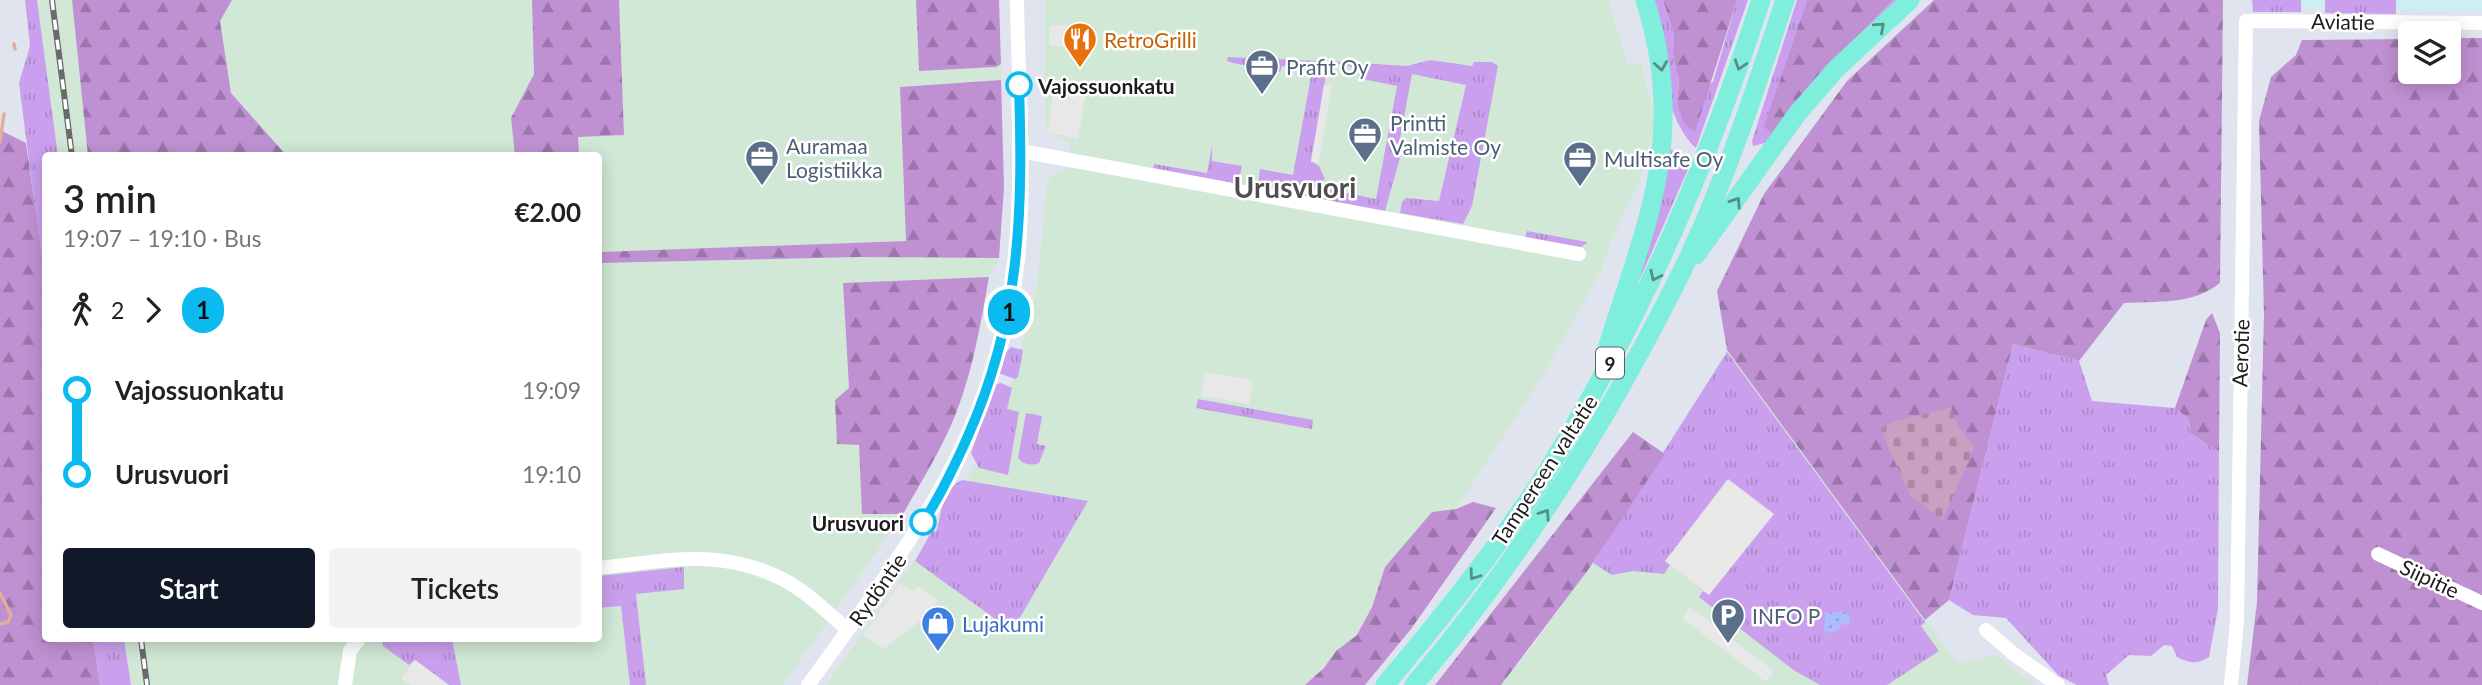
<!DOCTYPE html>
<html lang="en">
<head>
<meta charset="utf-8">
<style>
	:root { --surface:#fff; --page:#f2f2f2; --text:#222; --muted:#767676; --accent:#111827 }
	body { margin:0; font-family:Lato,sans-serif; background:var(--page); color:var(--text); height:100vh; display:flex; flex-direction:column; font-size:26px; white-space:nowrap }
	* { box-sizing:border-box; margin:0 }
	p { font-size:23px; color:var(--muted) }
	.icon { flex:none; width:38px; height:38px; fill:none; stroke:currentColor; stroke-width:2; stroke-linecap:round; stroke-linejoin:round }
	.map { position:relative; flex:1; overflow:hidden }
	.drawer { position:absolute; left:42px; top:152px; width:560px; height:490px; display:flex; flex-direction:column; background:var(--surface); border-radius:7px; box-shadow:0 4px 18px #0003 }
	.drawer>* { flex:none }
	.badge { padding:0 14px; border-radius:23px; font-size:24px; line-height:46px }
	.tools { position:absolute; left:2398px; top:21px; display:grid; gap:14px }
	.tools a { display:grid; place-items:center; width:63px; height:63px; border-radius:7px; background:var(--surface); box-shadow:0 4px 18px #0003; font-size:35px }
	.map>.badge { position:absolute; translate:-50% -50%; box-shadow:0 0 0 4px #fff }
	.legs { display:flex; align-items:center; gap:10px; height:77px; padding:0 21px; font-size:23px }
	.legs p { margin-inline-start:auto }
	.overview { display:flex; align-items:center; justify-content:space-between; height:119px; padding:0 21px }
	h1 { font-size:38px; font-weight:600; line-height:52px }
	.primary-button { display:flex; gap:14px; margin-top:auto; padding:14px 21px }
	.primary-button a { flex:1; height:80px; border-radius:7px; background:var(--accent); color:#fff; font-size:28px; font-weight:600; line-height:80px; text-align:center }
	.primary-button a+a { background:var(--page); color:var(--text) }
	ul { padding:0 21px; list-style:none }
	li { display:flex; align-items:center; gap:24px; height:84px; font-size:26px }
	li i { display:grid; place-items:center; width:10px; height:100%; margin:0 9px; background:currentColor }
	li i::after { content:''; width:18px; height:18px; margin:-9px; border:5px solid; border-radius:50%; background:var(--surface) }
	li p { margin-inline-start:auto }
	li:first-child i { background:linear-gradient(#0000 50%,currentColor 0) }
	li:last-child i { background:linear-gradient(currentColor 50%,#0000 0) }
	.map>svg:first-child { display:block }
</style>
</head>
<body>
<div class="map">
<svg width="2482" height="685" viewBox="0 0 2482 685">
	<defs>
		<pattern id="grass-tufts" width="24" height="20" patternUnits="userSpaceOnUse" patternTransform="scale(1.75)"><rect width="24" height="20" fill="#caa0ee"/><path d="M3 7l-1-3M5 7V3M7 7l1-3M15 17l-1-3M17 17v-4M19 17l1-3" fill="none" stroke="#ad89cc"/></pattern>
		<pattern id="forest-firs" width="22" height="20" patternUnits="userSpaceOnUse" patternTransform="scale(1.75)"><rect width="22" height="20" fill="#c091d2"/><path d="M5 1l3.5 6h-7zM16 11l3.5 6h-7z" fill="#9b76aa"/></pattern>
		<pattern id="sand-dots" width="8" height="8" patternUnits="userSpaceOnUse" patternTransform="scale(1.75)"><rect width="8" height="8" fill="#adbcff"/><path d="M2 2h.1M6 6h.1" fill="none" stroke="#94a1da" stroke-width="1.8" stroke-linecap="round"/></pattern>
		<pattern id="cemetery-stones" width="16" height="16" patternUnits="userSpaceOnUse" patternTransform="scale(1.75)"><rect width="16" height="16" fill="#c99fc2"/><path d="M2 7V4a2 2 0 0 1 4 0v3zM10 15v-3a2 2 0 0 1 4 0v3z" fill="#ac88a6"/></pattern>
	</defs>
	<rect width="100%" height="100%" fill="#e0e4ee"/>
	<!-- commercial -->
	<path fill="#cdeff2" d="M 2254,0 L 2482,0 L 2482,12 L 2254,8 Z"/>
	<!-- industrial -->
	<path fill="#d1e8d6" d="M 37,0 L 72,0 L 88,156 L 58,156 Z
		M 232,0 L 532,0 L 534,74 L 511,118 L 515,156 L 287,156 L 231,93 L 220,21 Z
		M 619,0 L 916,0 L 919,71 L 995,67 L 1001,64 L 1001,80 L 900,87 L 907,241 L 599,252 L 598,156 L 579,156 L 578,137 L 624,135 Z
		M 1045,0 L 1608,0 L 1628,64 L 1642,64 L 1646,88 L 1657,119 L 1640,178 L 1609,246 L 1602,269 L 1545,372 L 1456,509 L 1412,569 L 1317,685 L 826,685 L 953,506 L 989,438 L 1013,379 L 1037,287 L 1047,183 L 1053,174 L 1065,171 L 1070,144 L 1048,132 L 1045,121 Z
		M 859,257 L 999,258 L 989,277 L 843,283 L 849,388 L 838,444 L 859,444 L 862,514 L 903,514 L 783,685 L 131,685 L 124,639 L 598,639 L 599,263 Z
		M 1727,350 L 1957,663 L 1997,655 L 2034,685 L 1501,685 L 1534,645 L 1665,454 Z"/>
	<!-- grass -->
	<path fill="url(#grass-tufts)" d="M 25,0 L 37,0 L 58,156 L 46,156 L 45,286 L 19,83 L 30,46 Z
		M 1651,0 L 1663,0 L 1674,34 L 1673,55 L 1679,81 L 1677,104 L 1713,82 L 1737,0 L 1748,0 L 1696,148 C 1663,119 1659,43 1651,0 Z
		M 1797,0 L 1807,0 L 1765,127 L 1816,80 L 1893,0 L 1902,0 L 1768,142 L 1753,146 L 1752,141 Z
		M 2252,0 L 2301,0 L 2301,12 L 2253,12 Z
		M 2325,0 L 2396,0 L 2396,14 L 2325,13 Z
		M 1228,57 L 1318,61 L 1326,75 L 1311,161 L 1319,166 L 1325,179 L 1305,196 L 1258,187 L 1260,169 L 1293,175 L 1312,71 L 1282,66 L 1280,72 L 1233,63 L 1227,61 Z
		M 1430,60 L 1472,66 L 1474,62 L 1492,62 L 1498,66 L 1472,206 L 1463,224 L 1400,213 L 1402,202 L 1406,198 L 1439,201 L 1466,85 L 1412,74 L 1399,144 L 1403,147 L 1385,211 L 1321,199 L 1338,183 L 1338,191 L 1376,199 L 1397,86 L 1358,78 L 1360,69 L 1327,61 L 1407,66 Z
		M 1212,146 L 1212,161 L 1242,166 L 1238,184 L 1153,168 L 1154,164 L 1207,173 Z
		M 1669,148 L 1686,161 L 1689,167 L 1639,281 Z
		M 1527,231 L 1587,242 L 1587,243 L 1579,248 L 1525,237 Z
		M 2013,344 L 2079,361 L 2092,401 L 2175,408 L 2189,419 L 2190,433 L 2219,452 L 2218,609 L 2209,657 C 2196,665 2190,663 2177,657 L 2172,646 L 2164,645 L 2151,656 L 2129,655 L 2106,675 L 2109,685 L 2077,685 L 2059,676 L 2006,618 L 1973,615 L 1949,600 Z
		M 1011,347 L 1023,350 L 1018,377 L 1015,379 L 999,373 L 1005,353 Z
		M 1727,352 L 1925,622 L 1921,626 L 1939,651 L 1887,685 L 1820,685 L 1795,671 L 1699,597 L 1703,591 L 1708,594 L 1665,561 L 1670,565 L 1664,574 L 1633,571 L 1612,575 L 1593,563 Z
		M 1001,383 L 1012,388 L 1007,409 L 1019,412 L 1008,475 L 979,468 L 971,453 L 996,384 Z
		M 1198,399 L 1313,420 L 1312,429 L 1196,408 Z
		M 1026,413 L 1042,416 L 1037,444 L 1046,446 L 1039,463 C 1031,466 1024,465 1018,458 Z
		M 962,480 L 1088,501 L 1012,631 L 915,561 L 932,531 L 936,532 C 941,519 940,490 962,480 Z
		M 684,567 L 684,589 L 636,594 L 646,685 L 630,685 L 621,606 L 599,608 L 599,576 Z
		M 93,639 L 124,639 L 131,685 L 100,685 Z
		M 382,639 L 452,639 L 461,685 L 449,685 L 415,660 L 409,665 L 383,646 Z"/>
	<!-- forest -->
	<path fill="url(#forest-firs)" d="M 72,0 L 232,0 L 220,21 L 231,93 L 287,156 L 88,156 Z
		M 532,0 L 619,0 L 624,135 L 578,137 L 579,156 L 515,156 L 511,118 L 534,74 Z
		M 916,0 L 999,0 L 1001,64 L 996,67 L 919,71 Z
		M 1663,0 L 1737,0 L 1695,132 L 1684,123 L 1677,104 L 1679,81 L 1673,55 L 1674,34 Z
		M 1807,0 L 1893,0 L 1816,80 L 1773,134 L 1764,127 Z
		M 1934,0 L 2223,0 L 2220,283 C 2193,305 2157,301 2124,303 L 2079,361 L 2013,344 L 1949,600 L 1925,620 L 1727,350 L 1717,291 L 1764,194 L 1847,81 Z
		M 2448,38 L 2482,38 L 2482,685 L 2247,685 L 2257,602 L 2264,314 L 2259,121 L 2271,77 L 2296,55 L 2302,40 L 2410,39 L 2410,72 L 2448,72 Z
		M 1001,80 L 1004,187 L 999,258 L 859,257 L 599,263 L 599,252 L 906,241 L 900,87 Z
		M 0,130 L 26,143 L 46,286 L 46,639 L 93,639 L 100,685 L 0,685 Z
		M 989,277 C 980,327 972,377 952,423 C 938,455 920,484 903,514 L 862,514 L 859,445 L 837,444 L 835,400 L 849,388 L 843,283 Z
		M 2212,313 L 2220,333 L 2219,452 L 2190,433 L 2189,419 L 2175,408 L 2206,320 Z
		M 1633,432 L 1665,454 L 1588,570 L 1501,685 L 1435,685 Z
		M 1473,502 L 1496,508 L 1411,629 L 1365,685 L 1305,685 L 1324,668 L 1336,651 L 1357,635 L 1372,607 L 1385,567 L 1432,512 L 1456,509 Z"/>
	<!-- sand -->
	<path fill="url(#sand-dots)" d="M 1846,612 L 1851,618 L 1848,625 L 1841,624 L 1839,629 L 1831,633 L 1824,631 L 1825,613 Z"/>
	<!-- cemetery -->
	<path fill="url(#cemetery-stones)" d="M 1951,407 L 1957,424 L 1974,448 L 1943,520 L 1910,495 L 1880,429 L 1892,422 Z"/>
	<!-- parking -->
	<path fill="#e8e8e8" d="M 1075,25 L 1072,48 L 1049,45 L 1050,26 Z
		M 1324,85 L 1332,86 L 1319,163 L 1311,162 Z
		M 1053,87 L 1086,92 L 1078,139 L 1048,132 Z
		M 1205,372 L 1253,380 L 1249,404 L 1201,396 Z
		M 1728,479 L 1774,514 L 1709,595 L 1665,561 Z
		M 900,583 L 913,592 L 918,586 L 938,600 L 929,614 L 884,649 L 863,635 Z
		M 1690,607 L 1774,671 L 1766,682 L 1682,618 Z
		M 415,660 L 449,685 L 411,685 L 401,678 Z"/>
	<g fill="none" stroke-linecap="round" stroke-linejoin="round">
		<!-- stream -->
		<path stroke="#e1ad9c" stroke-width="3.5" d="M 14,44 L 15,49
			M 0,142 L 4,114
			M 0,593 L 11,615 L 8,622 L 0,624"/>
		<!-- minor -->
		<path stroke="#fff" stroke-width="14" d="M 1021,151 L 1579,254
			M 2378,554 L 2482,603
			M 598,568 C 665,561 721,547 784,580 C 807,592 828,613 848,630
			M 1986,630 L 2015,655 L 2058,685
			M 345,685 L 350,651 L 359,639
			M 808,685 C 903,555 1001,424 1018,259 C 1026,173 1018,86 1017,0
			M 2231,685 L 2237,622 L 2246,21 L 2482,23"/>
		<!-- highway -->
		<path stroke="#7feedc" stroke-width="19" d="M 1696,255 L 1797,114 L 1836,69 L 1910,0
			M 1607,349 C 1647,220 1688,137 1645,0
			M 1385,685 C 1442,617 1498,548 1546,473 C 1639,324 1707,167 1761,0
			M 1414,685 C 1520,560 1606,424 1679,277 C 1723,188 1754,94 1785,0"/>
		<!-- rail casing -->
		<g stroke="#6a6a6a" stroke-width="6">
			<path id="rail" d="M 52,0 L 72,156
				M 141,639 L 147,685"/>
		</g>
		<!-- rail -->
		<use href="#rail" stroke="#fff" stroke-width="3.5" stroke-dasharray="10" stroke-linecap="butt"/>
	</g>
	<!-- one-way arrows -->
	<defs><path id="oneway-chevron" d="M-2-3.5L2.5 0L-2 3.5" fill="none" stroke-width="1.6" stroke-linecap="round" stroke-linejoin="round" transform="scale(1.75)"/></defs>
	<g stroke="#529086">
		<use href="#oneway-chevron" transform="translate(1880 27) rotate(-42)"/>
		<use href="#oneway-chevron" transform="translate(1740 65) rotate(108)"/>
		<use href="#oneway-chevron" transform="translate(1661 66) rotate(81)"/>
		<use href="#oneway-chevron" transform="translate(1736 202) rotate(-57)"/>
		<use href="#oneway-chevron" transform="translate(1655 276) rotate(116)"/>
		<use href="#oneway-chevron" transform="translate(1545 514) rotate(-56)"/>
		<use href="#oneway-chevron" transform="translate(1474 575) rotate(126)"/>
	</g>
	<g fill="none" stroke-linecap="round" stroke-linejoin="round">
		<!-- line-1 casing -->
		<g stroke="#fff" stroke-width="16">
			<path id="line-1" d="M 923,522 C 941,495 955,465 968,436 C 1021,316 1023,214 1019,85"/>
		</g>
		<!-- line-1 -->
		<use href="#line-1" stroke="#0bbbf0" stroke-width="10"/>
	</g>
	<!-- icons -->
	<defs>
		<g id="restaurant-pin" transform="scale(1.75)"><path d="M0 17L-7.5 6A9.5 9.5 0 1 1 7.5 6Z" fill="#e8710a" stroke="#fff"/><path d="M-5-6h1v4h1v-4h1v4h1v-4h1v5L-1.5 .5V6h-2V.5L-5-1ZM5-6V6H3V1.5H1.5Q1.5-4 5-6Z" fill="#fff"/></g>
		<g id="office-pin" transform="scale(1.75)"><path d="M0 17L-7.5 6A9.5 9.5 0 1 1 7.5 6Z" fill="#5c6f8a" stroke="#fff"/><path d="M-6-3h4V-5.5h4V-3h4V5H-6ZM-1-4.5V-3h2v-1.5ZM-6 0V1H6V0Z" fill="#fff"/></g>
		<g id="parking-pin" transform="scale(1.75)"><path d="M0 17L-7.5 6A9.5 9.5 0 1 1 7.5 6Z" fill="#5c6f8a" stroke="#fff"/><path d="M-3.5-5.5H1a3.5 3.5 0 0 1 0 7H-1V5.5H-3.5ZM-1-3.4V-.6H.8a1.4 1.4 0 0 0 0-2.8Z" fill="#fff"/></g>
		<g id="shop-pin" transform="scale(1.75)"><path d="M0 17L-7.5 6A9.5 9.5 0 1 1 7.5 6Z" fill="#3f7fe0" stroke="#fff"/><path d="M-5-2.5h2.3a2.7 3.5 0 0 1 5.4 0H5L5.5 6h-11ZM-1.5-2.5h3a1.5 2.3 0 0 0-3 0Z" fill="#fff"/></g>
	</defs>
	<g fill-rule="evenodd">
		<use href="#restaurant-pin" x="1080" y="39"/>
		<use href="#office-pin" x="1262" y="66"/>
		<use href="#office-pin" x="1365" y="134"/>
		<use href="#office-pin" x="762" y="157"/>
		<use href="#office-pin" x="1580" y="158"/>
		<use href="#parking-pin" x="1728" y="615"/>
		<use href="#shop-pin" x="938" y="623"/>
	</g>
	<!-- markers -->
	<g fill="#fff" stroke="#0bbbf0" stroke-width="3.5">
		<circle cx="1019" cy="85" r="12"/>
		<circle cx="923" cy="522" r="12"/>
	</g>
	<g text-anchor="middle" dominant-baseline="central" stroke-width="5" stroke-linejoin="round" paint-order="stroke">
		<!-- shield labels -->
		<rect fill="#fff" stroke="#606060" stroke-width="2" x="1596" y="347.5" width="28" height="31" rx="5"/>
		<g font-size="19" font-weight="bold" fill="#1c1c1c">
			<text x="1610" y="363">9</text>
		</g>
		<!-- street labels -->
		<g font-size="21" fill="#1c1c1c" stroke="#fff">
			<text transform="translate(2343 21) rotate(1)">Aviatie</text>
			<text transform="translate(2240 353) rotate(-88)">Aerotie</text>
			<text transform="translate(1544 470) rotate(-57)">Tampereen valtatie</text>
			<text transform="translate(2430 578) rotate(25)">Siipitie</text>
			<text transform="translate(877 589) rotate(-55)">Rydöntie</text>
		</g>
		<!-- food labels -->
		<g font-size="21" fill="#c56008" stroke="#fff" text-anchor="start">
			<text x="1104" y="39">RetroGrilli</text>
		</g>
		<!-- service labels -->
		<g font-size="21" fill="#4e5e75" stroke="#fff" text-anchor="start">
			<text x="1286" y="66">Prafit Oy</text>
			<text x="1390" y="122">Printti<tspan x="1390" dy="24">Valmiste Oy</tspan></text>
			<text x="786" y="145">Auramaa<tspan x="786" dy="24">Logistiikka</tspan></text>
			<text x="1604" y="158">Multisafe Oy</text>
			<text x="1752" y="615">INFO P</text>
		</g>
		<!-- stop labels -->
		<g font-size="21" font-weight="bold" fill="#1c1c1c" stroke="#fff" text-anchor="start">
			<text x="1038" y="85">Vajossuonkatu</text>
			<text x="904" y="522" text-anchor="end">Urusvuori</text>
		</g>
		<!-- shop labels -->
		<g font-size="21" fill="#366cbe" stroke="#fff" text-anchor="start">
			<text x="962" y="623">Lujakumi</text>
		</g>
		<!-- district labels -->
		<g font-size="28" font-weight="bold" fill="#4f4f4f" stroke="#fff">
			<text x="1295" y="187">Urusvuori</text>
		</g>
	</g>
</svg>
<div class="tools">
<a><svg class="icon" aria-label="layers" viewBox="0 0 24 24"><path d="M12 4l9 5-9 5-9-5zM3 14l9 5 9-5"/></svg></a>
</div>
<b class="badge" style="left:1009px;top:312px;background:#0bbbf0;color:#111">1</b>
<section class="drawer">
<div class="overview"><div><h1>3 min</h1><p>19:07 – 19:10 · Bus</p></div><b>€2.00</b></div>
<div class="legs"><svg class="icon" aria-label="walk" viewBox="0 0 24 24"><circle cx="13" cy="4" r="2"/><path d="M13 8l-2 6 4 7M11 14l-3 7M7 12l3-4h3l4 4"/></svg>2<svg class="icon" aria-label="forward" viewBox="0 0 24 24"><path d="M9 5l7 7-7 7"/></svg><b class="badge" style="background:#0bbbf0;color:#111">1</b></div>
<ul>
<li><i style="color:#0bbbf0"></i><b>Vajossuonkatu</b><p>19:09</p></li>
<li><i style="color:#0bbbf0"></i><b>Urusvuori</b><p>19:10</p></li>
</ul>
<div class="primary-button"><a>Start</a><a>Tickets</a></div>
</section>
</div>
</body>
</html>
